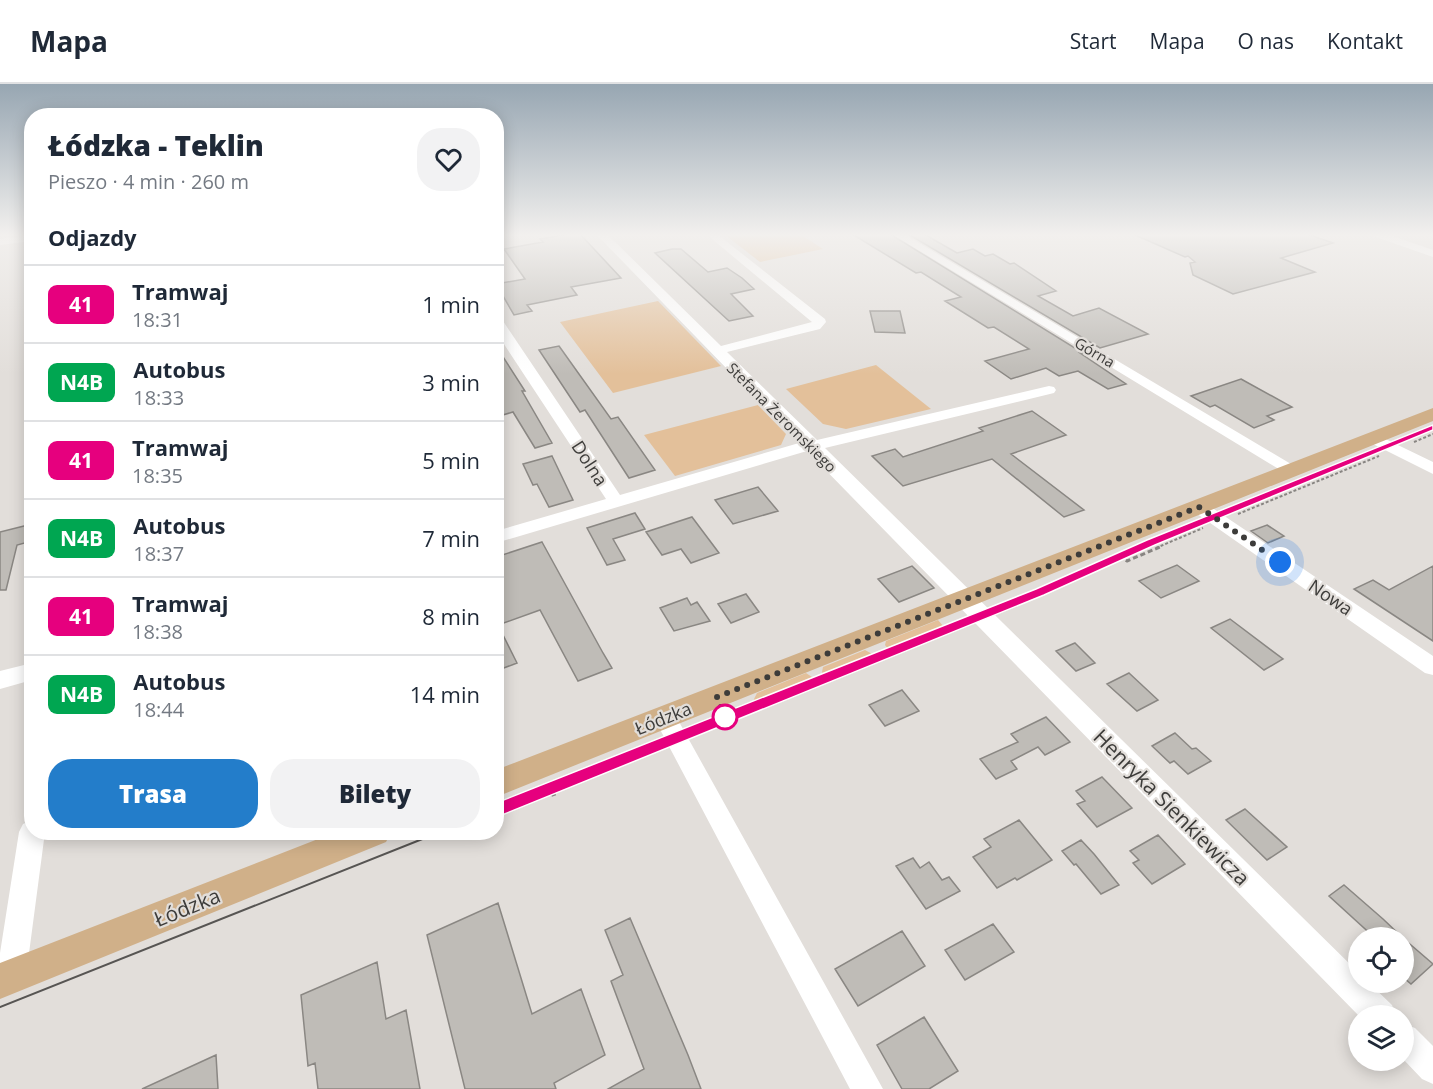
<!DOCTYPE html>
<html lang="pl">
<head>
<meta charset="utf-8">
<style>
	:root { --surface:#fff; --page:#f2f2f3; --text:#1f2937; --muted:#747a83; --line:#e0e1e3; --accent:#237dca }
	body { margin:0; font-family:"Open Sans",sans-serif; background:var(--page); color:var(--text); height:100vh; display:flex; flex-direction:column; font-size:22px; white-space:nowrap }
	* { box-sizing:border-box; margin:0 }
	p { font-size:20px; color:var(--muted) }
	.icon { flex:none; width:33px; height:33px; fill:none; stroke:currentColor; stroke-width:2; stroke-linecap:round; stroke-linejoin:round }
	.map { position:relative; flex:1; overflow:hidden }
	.details { position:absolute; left:24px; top:24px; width:480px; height:732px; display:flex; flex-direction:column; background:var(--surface); border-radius:24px; box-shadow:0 3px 15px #0003 }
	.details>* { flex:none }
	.badge { padding:0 12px; border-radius:9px; font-size:21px; line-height:39px }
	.fabs { position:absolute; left:1348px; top:843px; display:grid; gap:12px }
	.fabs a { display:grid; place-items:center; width:66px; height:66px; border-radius:50%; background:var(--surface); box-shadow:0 3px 15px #0003; font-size:30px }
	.you { position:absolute; width:30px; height:30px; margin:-15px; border:4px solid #fff; border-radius:50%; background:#1a73e8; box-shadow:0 0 0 9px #1a73e833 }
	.map>.badge { position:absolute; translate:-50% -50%; box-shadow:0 0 0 3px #fff }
	h2 { padding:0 24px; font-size:22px; line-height:54px }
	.round { display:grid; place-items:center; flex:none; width:63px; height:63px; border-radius:24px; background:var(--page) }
	.head { display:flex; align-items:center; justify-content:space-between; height:102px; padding:0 24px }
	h1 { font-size:28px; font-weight:800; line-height:45px }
	.cta { display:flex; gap:12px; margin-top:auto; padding:12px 24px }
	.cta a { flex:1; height:69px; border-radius:24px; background:var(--accent); color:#fff; font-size:24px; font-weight:800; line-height:69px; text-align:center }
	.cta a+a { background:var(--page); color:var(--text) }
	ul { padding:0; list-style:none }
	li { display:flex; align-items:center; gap:18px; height:78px; padding:0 24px; border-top:2px solid var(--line) }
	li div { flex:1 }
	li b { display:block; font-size:22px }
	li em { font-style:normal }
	li .badge { min-width:66px; font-weight:700; text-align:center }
	header { display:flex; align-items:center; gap:36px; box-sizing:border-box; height:84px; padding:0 30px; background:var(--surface); border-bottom:2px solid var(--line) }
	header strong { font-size:28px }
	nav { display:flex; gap:33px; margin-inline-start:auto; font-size:21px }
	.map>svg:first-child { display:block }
</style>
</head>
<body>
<header>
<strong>Mapa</strong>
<nav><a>Start</a><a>Mapa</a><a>O nas</a><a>Kontakt</a></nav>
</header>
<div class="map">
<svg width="1433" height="1005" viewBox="0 0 1433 1005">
	<rect width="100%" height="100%" fill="#e2deda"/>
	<!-- green -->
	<path fill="#e3c09a" d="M 724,150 L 800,150 L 823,165 L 760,178 Z
		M 658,217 L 721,282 L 613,309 L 560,238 Z
		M 876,281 L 931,325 L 846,345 L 823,340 L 786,305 Z
		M 758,321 L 786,350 L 781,361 L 675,392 L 644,351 Z
		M 938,536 L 944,543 L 888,565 L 885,561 L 886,557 Z
		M 865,566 L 874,571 L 824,591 L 822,588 L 823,583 Z
		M 806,589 L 815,595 L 755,617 L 754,615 L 757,609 Z"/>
	<!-- building -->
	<path fill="#bfbcb7" stroke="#8a8783" stroke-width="1.5" d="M 568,150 L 580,150 L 621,194 L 571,203 L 577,211 L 527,221 L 532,227 L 514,231 L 496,200 L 525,195 L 504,165 L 543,158 L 540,155 Z
		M 852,150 L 890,150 L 1083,269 L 1080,269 L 1126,300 L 1108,305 L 1078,287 L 1059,292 L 1046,284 L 1011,295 L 985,277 L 1029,265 L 994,243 L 988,244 L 945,217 L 961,213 L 921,188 L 916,189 Z
		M 908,150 L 924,150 L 957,169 L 973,165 L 985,172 L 993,170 L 1010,180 L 1014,179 L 1056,207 L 1038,212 L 1073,232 L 1099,224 L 1148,250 L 1100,264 Z
		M 1133,150 L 1307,150 L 1333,159 L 1281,174 L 1315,188 L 1233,210 L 1193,191 L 1190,179 L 1195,178 L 1188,172 L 1185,173 Z
		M 672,165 L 681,165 L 708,188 L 727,184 L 742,194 L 754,205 L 731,210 L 753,232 L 729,237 L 655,169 Z
		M 870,227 L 900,227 L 905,249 L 875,248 Z
		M 496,262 L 525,307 L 522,307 L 552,359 L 535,364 L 513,328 L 496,333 Z
		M 559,262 L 611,335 L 618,333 L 655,386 L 629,394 L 585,326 L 580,328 L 539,266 Z
		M 1241,295 L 1292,323 L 1267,332 L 1274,336 L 1254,344 L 1215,321 L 1210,323 L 1191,312 Z
		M 1032,327 L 1066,351 L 1011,370 L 1084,426 L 1064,433 L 992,375 L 903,402 L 872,372 L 895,365 L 903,373 L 983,347 L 979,344 Z
		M 552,372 L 573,416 L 549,423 L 537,400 L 533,401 L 523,380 Z
		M 758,403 L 778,427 L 733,440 L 715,416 Z
		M 635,429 L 645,445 L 613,455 L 625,476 L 607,481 L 587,444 Z
		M 692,433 L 719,469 L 691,479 L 681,465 L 662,471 L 646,448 Z
		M 32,440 L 32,457 L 17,461 L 6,506 L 0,506 L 0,448 Z
		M 1267,441 L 1284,452 L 1268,459 L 1251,447 Z
		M 542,458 L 603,569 L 612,584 L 578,597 L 540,526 L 498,541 L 517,579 L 496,587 L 496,473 Z
		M 1177,481 L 1199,497 L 1161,514 L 1139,497 Z
		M 912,482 L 934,504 L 899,518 L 878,495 Z
		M 1433,482 L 1433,557 L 1354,505 L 1373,496 L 1389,506 Z
		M 746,510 L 759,528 L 731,539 L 718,520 Z
		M 687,514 L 691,521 L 697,518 L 710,537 L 674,547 L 660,524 Z
		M 1230,535 L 1283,575 L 1264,586 L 1211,544 Z
		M 1075,559 L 1095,579 L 1076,587 L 1056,567 Z
		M 1129,589 L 1158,616 L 1137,627 L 1107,600 Z
		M 902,606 L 919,627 L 885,642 L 869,621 Z
		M 1046,633 L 1070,658 L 1045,671 L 1038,663 L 1011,677 L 1017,685 L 996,695 L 980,675 L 1018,658 L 1011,650 Z
		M 1175,649 L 1192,665 L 1196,664 L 1211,677 L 1188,690 L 1174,677 L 1170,679 L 1152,662 Z
		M 1102,693 L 1132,724 L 1097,743 L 1077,720 L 1085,717 L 1076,707 Z
		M 1245,725 L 1287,763 L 1267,776 L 1226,736 Z
		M 1019,736 L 1052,776 L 1017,796 L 1015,794 L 997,804 L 973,773 L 991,763 L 984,755 Z
		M 1158,751 L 1185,780 L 1152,800 L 1133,779 L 1139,776 L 1130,767 Z
		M 1081,756 L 1094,770 L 1119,801 L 1101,810 L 1076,780 L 1074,781 L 1062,767 Z
		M 913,774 L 920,784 L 929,778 L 942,796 L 949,793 L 960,807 L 926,825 L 896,782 Z
		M 1344,801 L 1383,835 L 1403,854 L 1375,854 L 1329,812 Z
		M 498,819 L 532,930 L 581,905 L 605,971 L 554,999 L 556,1005 L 465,1005 L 427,851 Z
		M 630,834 L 688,971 L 701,1005 L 608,1005 L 644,985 L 611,897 L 623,891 L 605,846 Z
		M 993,840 L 1014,868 L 965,896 L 945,866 Z
		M 902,847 L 925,882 L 858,922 L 835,885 Z
		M 1404,855 L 1433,880 L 1411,900 L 1404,894 Z
		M 377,878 L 386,935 L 406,926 L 420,1005 L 318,1005 L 315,979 L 308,982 L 301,911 Z
		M 924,933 L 958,987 L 929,1005 L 902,1005 L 877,961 Z
		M 216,971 L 218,1005 L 142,1005 Z"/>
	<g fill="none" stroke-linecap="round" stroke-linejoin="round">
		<!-- path-far2 -->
		<path stroke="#888582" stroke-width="2" stroke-dasharray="3 2" stroke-linecap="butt" d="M 1414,358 L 1433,350
			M 1238,430 L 1379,372
			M 1156,464 L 1203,444"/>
		<!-- path-far1 -->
		<path stroke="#888582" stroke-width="3" stroke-dasharray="5 3" stroke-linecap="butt" d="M 1119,472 L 1127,477 L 1160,463"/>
		<!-- path -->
		<path stroke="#888582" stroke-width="4.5" stroke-dasharray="7 4.5" stroke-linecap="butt" d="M 552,707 L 554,712"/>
		<!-- minor -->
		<path fill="#fff" fill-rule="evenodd" d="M 596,150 L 607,150 L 721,262 L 812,238 L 706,150 L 717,150 L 825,235 L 826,238 L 820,245 L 727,268 L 817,356 L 1049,302 L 1054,303 L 1056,306 L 1054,309 L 825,364 L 1359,889 L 1359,898 L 1368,898 L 1392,921 L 1396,932 L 1359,932 L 807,367 L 496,459 L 496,447 L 606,415 L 496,248 L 496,233 L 501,234 L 620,411 L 799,359 Z
			M 892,150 L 904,150 L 1301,386 L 1293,391 L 1287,390 Z
			M 1372,150 L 1387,150 L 1433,166 L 1433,173 L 1373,152 Z
			M 32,151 L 32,157 L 0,161 L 0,155 Z
			M 1373,349 L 1433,378 L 1433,390 L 1367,357 L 1365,354 Z
			M 1199,417 L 1205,419 L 1433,572 L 1433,591 L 1425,589 L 1193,427 L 1190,423 L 1193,419 Z
			M 32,579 L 32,596 L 0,605 L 0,587 Z
			M 665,625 L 673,627 L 883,1005 L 850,1005 L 654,634 L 657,627 Z
			M 32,736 L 32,748 L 45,748 L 26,892 L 21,902 L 11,907 L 0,901 L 0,869 L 19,748 L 23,740 Z
			M 1404,940 L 1415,944 L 1433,962 L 1433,1000 L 1422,995 L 1404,976 Z"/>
		<!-- major -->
		<path fill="#d0b089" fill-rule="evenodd" d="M 1433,324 L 1433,337 L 496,713 L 496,686 Z
			M 336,748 L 391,748 L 386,758 L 0,915 L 0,879 Z"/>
		<!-- tram-far1 -->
		<path stroke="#575553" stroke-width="1.5" d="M 565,698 L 1040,508 L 1151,458 L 1433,344"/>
		<!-- tram -->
		<path stroke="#575553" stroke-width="2" d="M 496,726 L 569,697
			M 0,923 L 440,748"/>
	</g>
	<!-- sky -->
	<linearGradient id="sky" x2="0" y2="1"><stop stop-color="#97a6b2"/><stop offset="0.52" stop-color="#f2f0ee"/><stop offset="1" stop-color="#f2f0ee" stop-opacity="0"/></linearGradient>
	<rect width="1433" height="290" fill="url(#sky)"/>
	<!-- line -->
	<path fill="#e6007e" stroke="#fff" stroke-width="1.5" d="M 1433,341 L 1433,346 L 1155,461 L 1044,511 L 502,731 L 496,733 L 491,731 L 489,726 L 491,721 L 1036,505 L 1147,456 Z"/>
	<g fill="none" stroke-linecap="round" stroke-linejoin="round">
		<!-- walk -->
		<path stroke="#3d3c3a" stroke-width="6" stroke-dasharray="0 10.8" d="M 725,633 L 717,613 L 1199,423 L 1280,478"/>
	</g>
	<!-- markers -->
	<circle fill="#fff" stroke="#e6007e" stroke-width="3" cx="725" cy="633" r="12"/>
	<g text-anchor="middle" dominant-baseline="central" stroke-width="4.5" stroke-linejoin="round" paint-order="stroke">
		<!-- far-street labels -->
		<g font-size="15" fill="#3d3c3a" stroke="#e2deda">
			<text transform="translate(1095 268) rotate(31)">Górna</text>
			<text transform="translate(782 333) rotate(45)">Stefana Żeromskiego</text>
		</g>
		<!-- street labels -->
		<g font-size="18" fill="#3d3c3a" stroke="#e2deda">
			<text transform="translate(590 379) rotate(57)">Dolna</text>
			<text transform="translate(1331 513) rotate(34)">Nowa</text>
			<text transform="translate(663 634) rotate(-22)">Łódzka</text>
		</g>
		<!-- near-street labels -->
		<g font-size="21" fill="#3d3c3a" stroke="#e2deda">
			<text transform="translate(1172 723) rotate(45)">Henryka Sienkiewicza</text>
			<text transform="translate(187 823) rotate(-22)">Łódzka</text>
		</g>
	</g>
</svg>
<div class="fabs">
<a><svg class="icon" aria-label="locate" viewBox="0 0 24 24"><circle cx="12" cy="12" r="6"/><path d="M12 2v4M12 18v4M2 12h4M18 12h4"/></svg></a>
<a><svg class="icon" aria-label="layers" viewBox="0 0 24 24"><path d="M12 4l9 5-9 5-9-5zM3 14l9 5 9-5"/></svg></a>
</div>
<div class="you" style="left:1280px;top:478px"></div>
<section class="details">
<div class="head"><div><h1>Łódzka - Teklin</h1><p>Pieszo · 4 min · 260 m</p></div><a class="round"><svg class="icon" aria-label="heart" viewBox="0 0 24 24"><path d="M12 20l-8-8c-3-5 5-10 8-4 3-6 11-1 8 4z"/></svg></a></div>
<h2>Odjazdy</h2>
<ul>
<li><span class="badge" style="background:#e6007e;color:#fff">41</span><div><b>Tramwaj</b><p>18:31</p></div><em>1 min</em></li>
<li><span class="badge" style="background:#00a651;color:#fff">N4B</span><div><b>Autobus</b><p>18:33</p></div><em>3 min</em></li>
<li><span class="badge" style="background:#e6007e;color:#fff">41</span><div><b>Tramwaj</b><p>18:35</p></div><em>5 min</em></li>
<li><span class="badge" style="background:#00a651;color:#fff">N4B</span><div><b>Autobus</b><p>18:37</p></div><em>7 min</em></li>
<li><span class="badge" style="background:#e6007e;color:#fff">41</span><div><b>Tramwaj</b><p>18:38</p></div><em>8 min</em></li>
<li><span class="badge" style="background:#00a651;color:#fff">N4B</span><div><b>Autobus</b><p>18:44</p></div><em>14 min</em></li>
</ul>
<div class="cta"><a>Trasa</a><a>Bilety</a></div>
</section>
</div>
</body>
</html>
